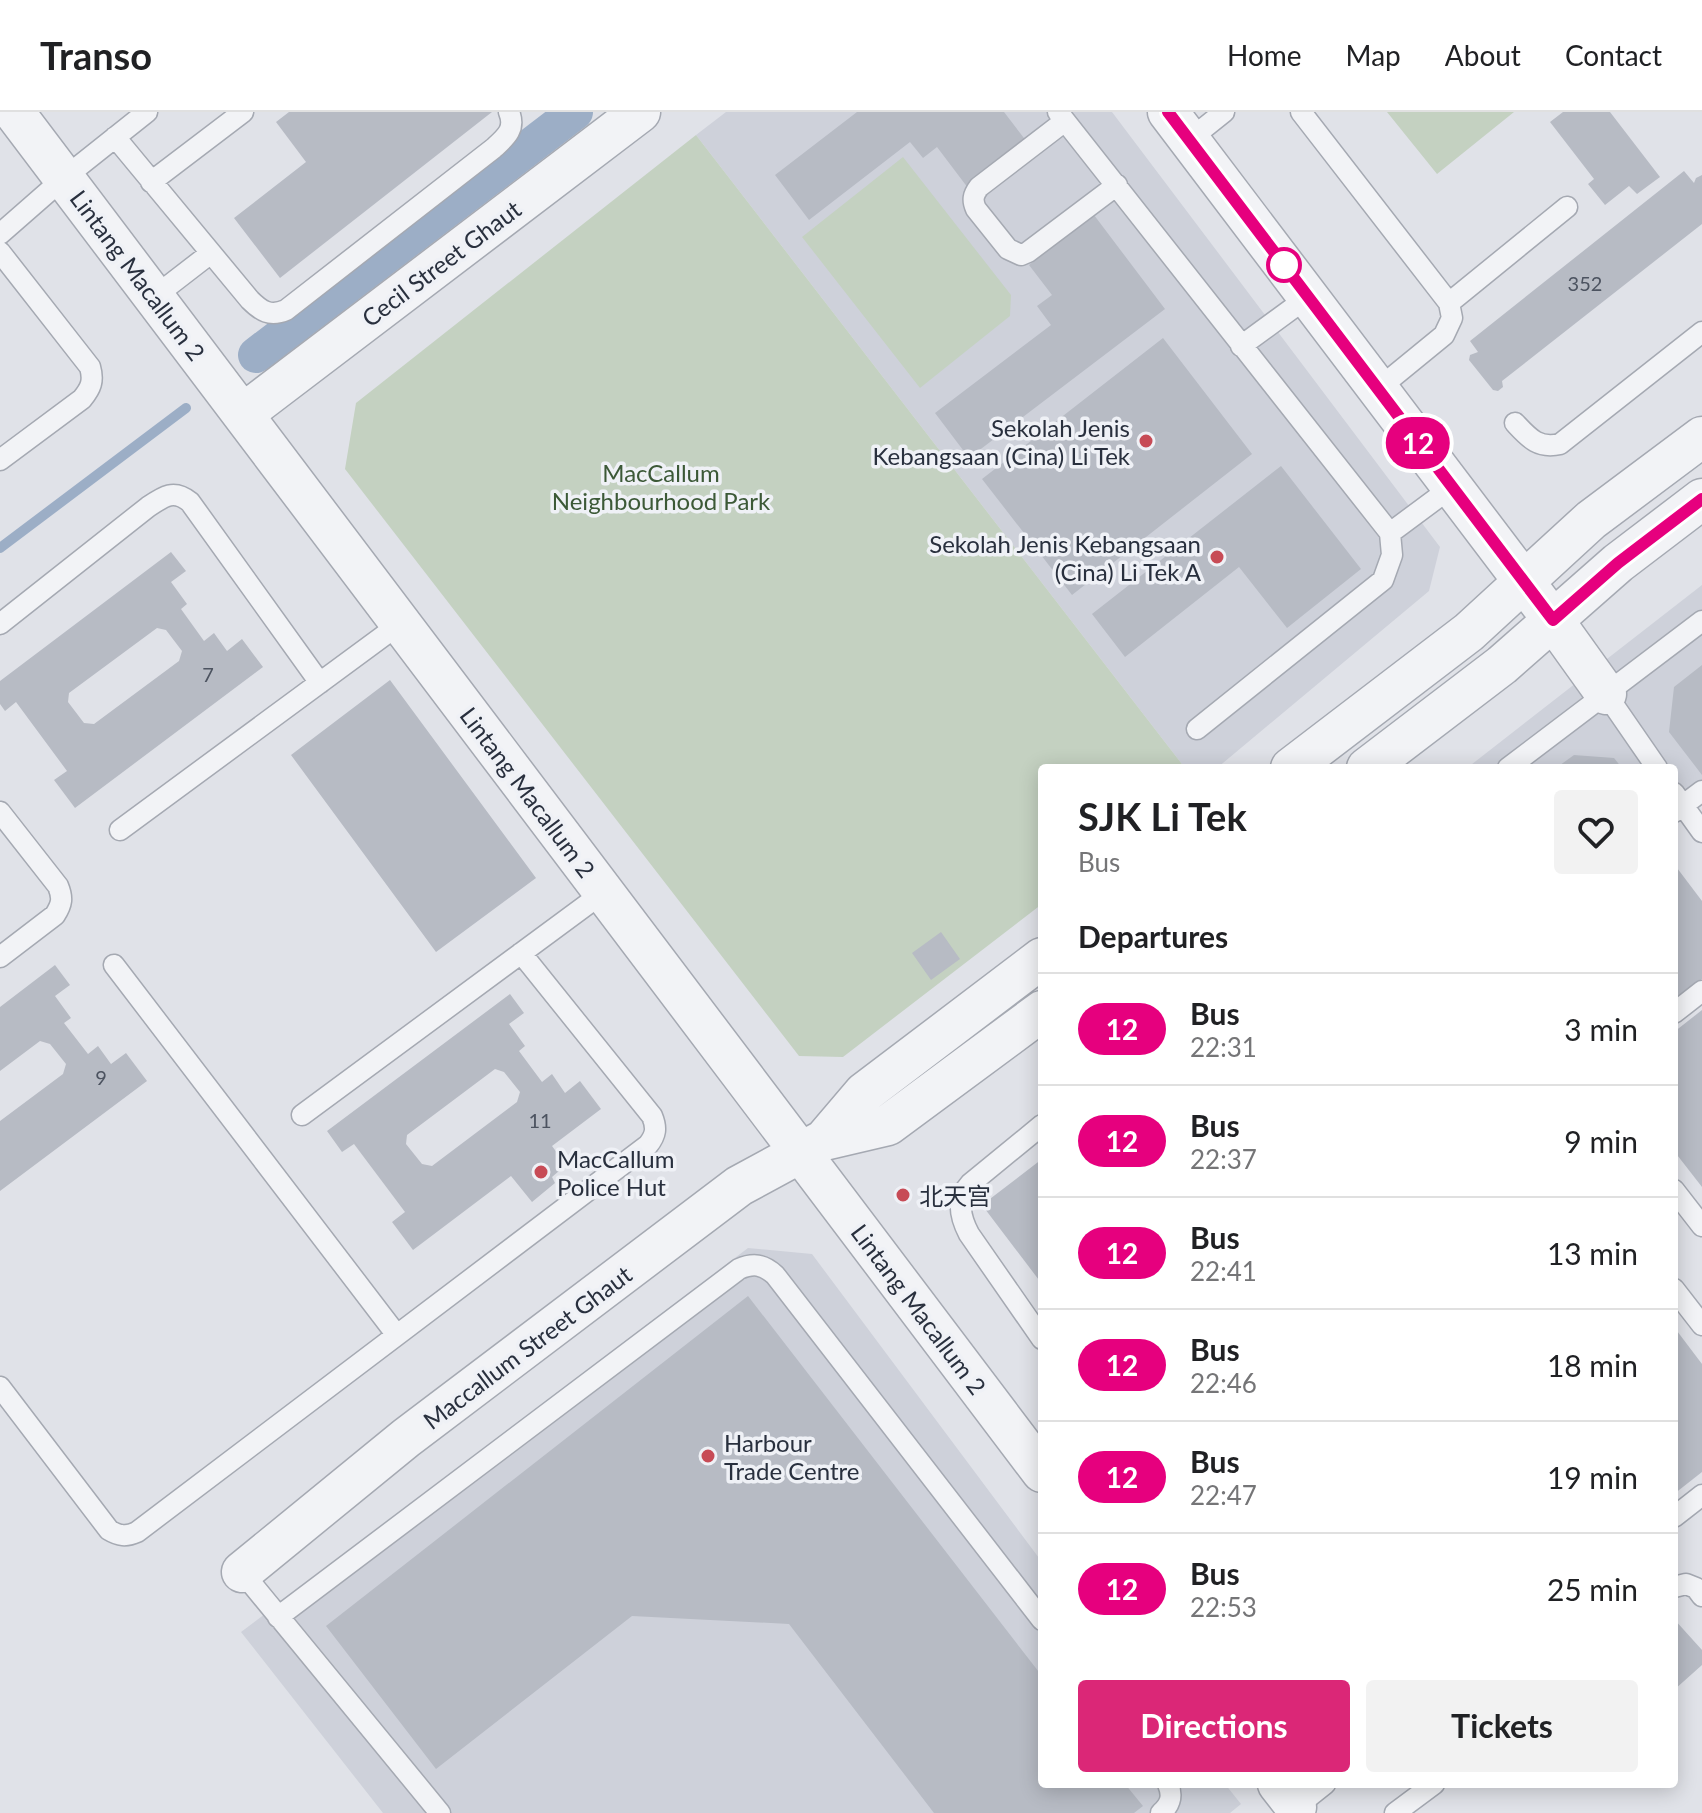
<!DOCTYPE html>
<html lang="en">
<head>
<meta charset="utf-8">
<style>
	:root { --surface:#fff; --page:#f2f2f2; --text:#202124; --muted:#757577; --line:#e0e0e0; --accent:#db2777 }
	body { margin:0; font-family:Lato,"Noto Sans SC",sans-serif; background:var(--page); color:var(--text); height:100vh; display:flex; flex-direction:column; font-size:30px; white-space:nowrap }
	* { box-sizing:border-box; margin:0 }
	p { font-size:26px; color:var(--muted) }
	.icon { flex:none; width:44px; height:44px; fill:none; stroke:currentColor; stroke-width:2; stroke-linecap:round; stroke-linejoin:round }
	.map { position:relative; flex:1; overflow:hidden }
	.drawer { position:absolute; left:1038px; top:652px; width:640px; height:1024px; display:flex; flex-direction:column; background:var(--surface); border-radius:8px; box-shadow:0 4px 20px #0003 }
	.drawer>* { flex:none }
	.badge { padding:0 16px; border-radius:26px; font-size:28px; line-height:52px }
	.map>.badge { position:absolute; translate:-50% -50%; box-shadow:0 0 0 4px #fff }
	h2 { padding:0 40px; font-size:30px; line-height:72px }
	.round { display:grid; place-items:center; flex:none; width:84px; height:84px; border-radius:8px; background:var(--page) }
	.headline { display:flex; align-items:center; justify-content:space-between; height:136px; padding:0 40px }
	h1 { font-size:38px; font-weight:700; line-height:60px }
	.button { display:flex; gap:16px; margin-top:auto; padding:16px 40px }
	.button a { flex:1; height:92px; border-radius:8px; background:var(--accent); color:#fff; font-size:32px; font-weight:700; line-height:92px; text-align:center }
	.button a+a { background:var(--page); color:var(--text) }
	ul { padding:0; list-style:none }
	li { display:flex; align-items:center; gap:24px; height:112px; padding:0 40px; border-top:2px solid var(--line) }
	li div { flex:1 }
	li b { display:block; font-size:30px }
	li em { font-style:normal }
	li .badge { min-width:88px; font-weight:700; text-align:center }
	header { display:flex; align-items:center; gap:48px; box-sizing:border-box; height:112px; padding:0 40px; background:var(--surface); border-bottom:2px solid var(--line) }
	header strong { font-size:38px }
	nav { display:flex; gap:44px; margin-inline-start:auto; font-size:28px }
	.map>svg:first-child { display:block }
</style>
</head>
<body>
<header>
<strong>Transo</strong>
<nav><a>Home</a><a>Map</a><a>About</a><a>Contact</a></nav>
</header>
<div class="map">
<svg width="1702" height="1701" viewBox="0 0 1702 1701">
	<rect width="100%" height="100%" fill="#e0e2e8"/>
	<!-- built -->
	<path fill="#ced1da" d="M 726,0 L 1112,0 L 1440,435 L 1429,479 L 1217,656 L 1185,656 L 696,23 Z
		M 1702,473 L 1702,688 L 1674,709 L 1674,656 L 1467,656 Z
		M 748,1136 L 812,1142 L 1042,1450 L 1042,1672 L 1225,1672 L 1241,1692 L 1230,1701 L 383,1701 L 241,1520 Z"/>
	<!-- green -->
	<path fill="#c4d1c1" d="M 1387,0 L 1514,0 L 1437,62 Z
		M 696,23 L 1185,656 L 1042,656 L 1042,792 L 843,945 L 799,944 L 345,357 L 356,291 Z
		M 903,45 L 1011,183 L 1010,204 L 920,276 L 802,125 Z"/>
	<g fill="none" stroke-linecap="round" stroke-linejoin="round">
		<!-- stream -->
		<path stroke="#9caec6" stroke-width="10" d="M 0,436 L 186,296"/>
		<!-- canal -->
		<path stroke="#9caec6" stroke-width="36" d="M 256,243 L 575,0"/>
	</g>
	<!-- building -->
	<path fill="#b7bbc4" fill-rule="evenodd" d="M 289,0 L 492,0 L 280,166 L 234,106 L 306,50 L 276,10 Z
		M 857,0 L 1004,0 L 1027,30 L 968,76 L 937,35 L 923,46 L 910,30 L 809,108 L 775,63 Z
		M 1563,0 L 1610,0 L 1660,65 L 1637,82 L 1629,74 L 1605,93 L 1588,72 L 1594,67 L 1550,10 Z
		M 1684,59 L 1694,71 L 1696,66 L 1702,63 L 1702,112 L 1502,269 L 1503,275 L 1498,279 L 1493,278 L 1469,248 L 1470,243 L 1478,240 L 1470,229 Z
		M 1094,103 L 1165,197 L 969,346 L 935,301 L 1051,213 L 1037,194 L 1052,183 L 1029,153 Z
		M 1163,226 L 1252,342 L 1072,483 L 982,367 Z
		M 1281,354 L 1361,457 L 1287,516 L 1239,455 L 1125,545 L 1092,502 Z
		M 171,440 L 186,459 L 171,470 L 187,492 L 181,497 L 204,529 L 214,521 L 227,539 L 242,527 L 263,555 L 75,696 L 54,668 L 67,659 L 16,590 L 5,599 L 0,592 L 0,569 ZM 157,516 L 166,518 L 182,539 L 179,549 L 94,612 L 84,611 L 68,590 L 69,581 Z
		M 1702,553 L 1702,663 L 1669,620 L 1674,575 Z
		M 390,568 L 536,766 L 436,840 L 291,643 Z
		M 1574,643 L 1614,646 L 1622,656 L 1556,656 Z
		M 1674,752 L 1702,789 L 1702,867 L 1674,889 Z
		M 941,820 L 960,847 L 931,868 L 912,841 Z
		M 55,853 L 70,873 L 55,884 L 71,906 L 64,911 L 88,942 L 98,934 L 111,952 L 126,941 L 147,969 L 0,1079 L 0,1009 L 63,962 L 66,952 L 50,932 L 40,929 L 0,959 L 0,895 Z
		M 510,882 L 524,901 L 509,912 L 525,934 L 519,939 L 542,970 L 552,962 L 565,981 L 580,969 L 601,997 L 552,1034 L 566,1053 L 552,1065 L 555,1071 L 532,1090 L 511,1064 L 413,1138 L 392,1110 L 405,1100 L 354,1032 L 342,1040 L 327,1019 ZM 495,957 L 504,960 L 520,980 L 517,990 L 432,1054 L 422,1052 L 406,1032 L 407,1023 Z
		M 1702,898 L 1702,1075 L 1674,1039 L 1674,920 Z
		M 1042,1047 L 1042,1172 L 982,1093 Z
		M 748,1184 L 1042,1564 L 1042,1672 L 1125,1672 L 1143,1694 L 1134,1701 L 934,1701 L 789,1512 L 632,1504 L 436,1657 L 326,1514 Z
		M 1674,1215 L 1702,1252 L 1702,1360 L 1674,1382 Z
		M 1674,1507 L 1702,1538 L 1702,1553 L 1674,1578 Z"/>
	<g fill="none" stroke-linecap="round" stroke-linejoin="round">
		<!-- service casing -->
		<g stroke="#a5a9b2" stroke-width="23">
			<path id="service" d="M 1058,0 L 1390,421
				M 1301,0 L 1449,191 L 1452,206 L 1444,223 L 1378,277
				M 1065,9 L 979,75 C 973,83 972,88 976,97 L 1008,137 L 1021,143 L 1028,140 L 1117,73
				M 115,25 L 250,188 C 261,199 270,205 286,198 L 494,36 C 506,25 516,17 509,0
				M 1189,28 L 1224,0
				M 151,70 L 243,0
				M 0,122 L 64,66 L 147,0
				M 0,140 L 90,255 C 94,269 91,276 82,287 L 0,348
				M 154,185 L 211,141
				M 1449,191 L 1567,95
				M 1241,234 L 1308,185
				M 1515,311 C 1529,326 1538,337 1560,332 L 1702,220
				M 0,512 L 148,395 C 164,384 174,377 190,390 L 320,571
				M 1606,582 L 1657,656
				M 1197,617 L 1383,468 L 1392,443 L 1390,421 L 1452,375
				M 1508,656 L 1702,509
				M 1674,681 L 1702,720
				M 0,700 L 58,774 C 63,786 62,792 55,803 L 0,845
				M 1674,700 L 1702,679
				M 120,718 L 401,511
				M 114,853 L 396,1222
				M 1674,901 L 1702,879
				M 302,1003 L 604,780
				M 1042,1013 L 970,1072 C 956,1087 960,1105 969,1122 L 1042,1227
				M 1674,1078 L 1702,1114
				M 1674,1177 L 1702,1213
				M 0,1275 L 109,1418 C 119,1424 126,1425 137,1420 L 648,1033 C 656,1023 657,1016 652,1004 L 521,841
				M 1674,1405 L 1702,1383
				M 242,1460 L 440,1701
				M 1674,1475 L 1686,1472 L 1696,1476 L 1702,1484
				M 278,1505 L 739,1157 C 753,1151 763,1152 775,1163 L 1042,1508
				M 1161,1701 C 1171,1692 1173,1684 1168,1672
				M 1300,1701 L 1296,1695 L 1325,1672
				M 1395,1701 L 1434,1672"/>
		</g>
		<!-- minor casing -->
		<g stroke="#a5a9b2" stroke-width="43">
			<path id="minor" d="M 14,0 L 1042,1360
				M 1168,0 L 1553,508 L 1606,582
				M 243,302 L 640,0
				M 1291,656 L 1469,520 L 1591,408 L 1702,325
				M 1367,656 L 1502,553 L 1618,451 L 1702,387
				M 824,1028 L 864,981 L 1042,846
				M 242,1460 L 406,1326 L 739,1074 L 824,1028 L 888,1013 L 1042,899
				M 1278,1672 L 1296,1695"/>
		</g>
		<!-- service -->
		<use href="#service" stroke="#f2f3f6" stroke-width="20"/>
		<!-- minor -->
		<use href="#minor" stroke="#f2f3f6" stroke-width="40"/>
	</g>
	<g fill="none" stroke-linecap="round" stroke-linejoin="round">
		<!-- line casing -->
		<g stroke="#fff" stroke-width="18">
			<path id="line" d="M 1168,0 L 1553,508 L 1618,451 L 1702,387"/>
		</g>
		<!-- line -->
		<use href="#line" stroke="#e6007e" stroke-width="12"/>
	</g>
	<!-- markers -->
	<circle fill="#fff" stroke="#e6007e" stroke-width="4" cx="1284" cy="153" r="16"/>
	<g fill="#c74b56" stroke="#eff1f6" stroke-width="3">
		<circle cx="1146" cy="329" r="8"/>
		<circle cx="1217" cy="445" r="8"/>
		<circle cx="541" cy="1060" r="8"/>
		<circle cx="903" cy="1083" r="8"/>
		<circle cx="708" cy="1344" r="8"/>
	</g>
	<g text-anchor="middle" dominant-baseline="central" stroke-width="7" stroke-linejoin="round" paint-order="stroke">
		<!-- number labels -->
		<g font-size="20" fill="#4c5360">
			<text x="1585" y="171">352</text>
			<text x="208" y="562">7</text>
			<text x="101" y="965">9</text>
			<text x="540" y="1008">11</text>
		</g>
		<!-- street labels -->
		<g font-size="24" fill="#29303e" stroke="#eff1f6">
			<text transform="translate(441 151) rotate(-37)">Cecil Street Ghaut</text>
			<text transform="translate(138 163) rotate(53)">Lintang Macallum 2</text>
			<text transform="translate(528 680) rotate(53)">Lintang Macallum 2</text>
			<text transform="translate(919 1197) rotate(53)">Lintang Macallum 2</text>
			<text transform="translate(527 1235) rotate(-37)">Maccallum Street Ghaut</text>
		</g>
		<!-- poi labels -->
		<g font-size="24" fill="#29303e" stroke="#eff1f6" text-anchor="start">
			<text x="1130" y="315" text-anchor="end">Sekolah Jenis<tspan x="1130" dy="28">Kebangsaan (Cina) Li Tek</tspan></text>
			<text x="1201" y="431" text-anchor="end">Sekolah Jenis Kebangsaan<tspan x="1201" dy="28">(Cina) Li Tek A</tspan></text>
			<text x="557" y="1046">MacCallum<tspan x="557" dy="28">Police Hut</tspan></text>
			<text x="919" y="1083">北天宫</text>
			<text x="724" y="1330">Harbour<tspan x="724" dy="28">Trade Centre</tspan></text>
		</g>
		<!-- park labels -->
		<g font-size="24" fill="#3c5937" stroke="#eff1f6">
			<text x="661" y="360">MacCallum<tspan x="661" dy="28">Neighbourhood Park</tspan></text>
		</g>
	</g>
</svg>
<b class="badge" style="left:1418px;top:331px;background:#e6007e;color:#fff">12</b>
<section class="drawer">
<div class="headline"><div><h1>SJK Li Tek</h1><p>Bus</p></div><a class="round"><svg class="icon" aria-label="heart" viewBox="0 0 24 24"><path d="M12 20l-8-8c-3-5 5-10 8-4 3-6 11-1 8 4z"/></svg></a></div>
<h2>Departures</h2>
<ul>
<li><span class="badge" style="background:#e6007e;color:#fff">12</span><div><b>Bus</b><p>22:31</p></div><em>3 min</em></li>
<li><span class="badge" style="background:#e6007e;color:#fff">12</span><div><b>Bus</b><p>22:37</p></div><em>9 min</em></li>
<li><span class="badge" style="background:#e6007e;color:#fff">12</span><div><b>Bus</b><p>22:41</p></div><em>13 min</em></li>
<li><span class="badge" style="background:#e6007e;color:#fff">12</span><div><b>Bus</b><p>22:46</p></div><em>18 min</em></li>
<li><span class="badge" style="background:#e6007e;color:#fff">12</span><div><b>Bus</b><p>22:47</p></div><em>19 min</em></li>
<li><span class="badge" style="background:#e6007e;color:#fff">12</span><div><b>Bus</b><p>22:53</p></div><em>25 min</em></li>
</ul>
<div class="button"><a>Directions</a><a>Tickets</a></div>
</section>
</div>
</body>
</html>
